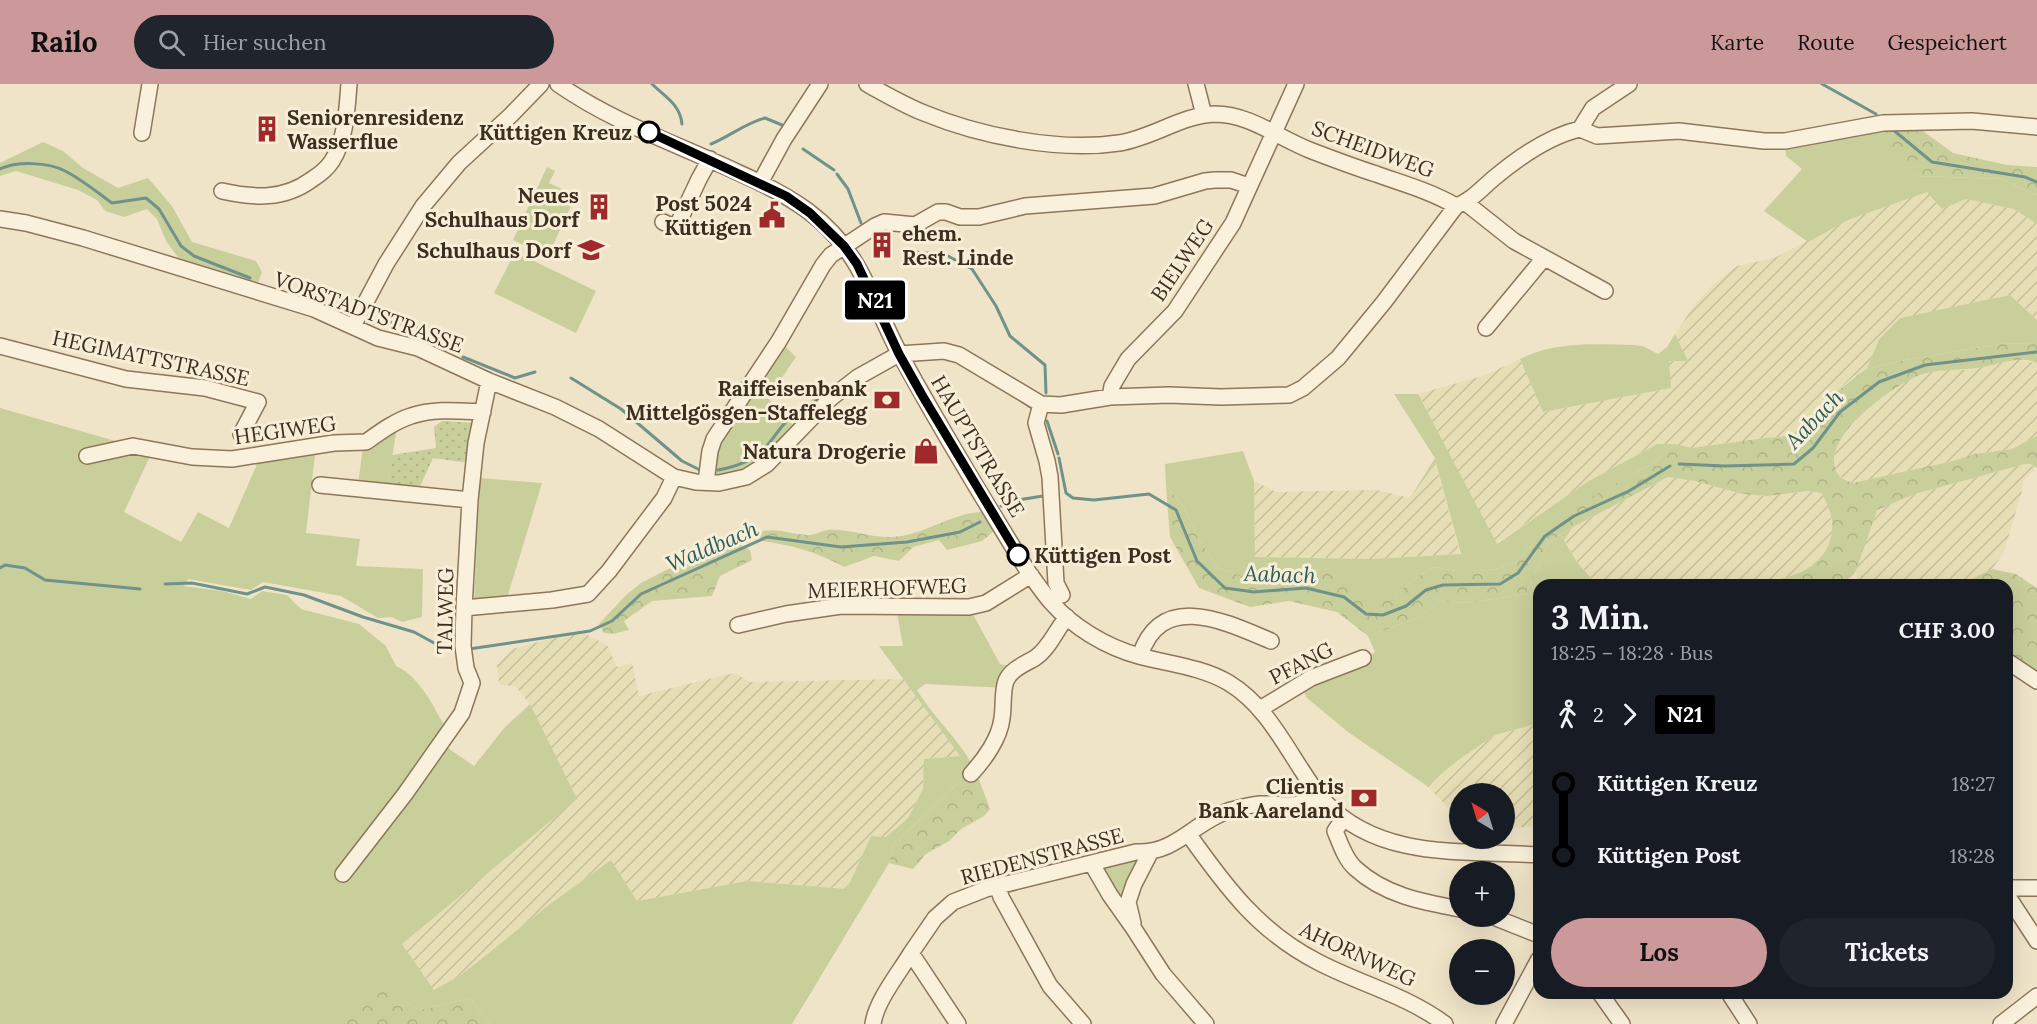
<!DOCTYPE html>
<html lang="de">
<head>
<meta charset="utf-8">
<style>
	:root { --surface:#171b24; --page:#20242c; --text:#f1f3f6; --muted:#9ea1a6; --accent:#cc999b }
	body { margin:0; font-family:Lora,serif; background:var(--page); color:var(--text); height:100vh; display:flex; flex-direction:column; font-size:22px; white-space:nowrap }
	* { box-sizing:border-box; margin:0 }
	p { font-size:20px; color:var(--muted) }
	.icon { flex:none; width:33px; height:33px; fill:none; stroke:currentColor; stroke-width:2; stroke-linecap:round; stroke-linejoin:round }
	.map { position:relative; flex:1; overflow:hidden }
	.side { position:absolute; left:1533px; top:495px; width:480px; height:420px; display:flex; flex-direction:column; background:var(--surface); border-radius:18px; box-shadow:0 6px 24px #0002 }
	.side>* { flex:none }
	.badge { padding:0 12px; border-radius:4px; font-size:21px; line-height:39px }
	.needle { width:39px; rotate:322deg }
	.controls { position:absolute; left:1449px; top:699px; display:grid; gap:12px }
	.controls a { display:grid; place-items:center; width:66px; height:66px; border-radius:50%; background:var(--surface); box-shadow:0 6px 24px #0002; font-size:30px }
	.map>.badge { position:absolute; translate:-50% -50%; box-shadow:0 0 0 3px #fff }
	.legs { display:flex; align-items:center; gap:9px; height:66px; padding:0 18px; font-size:20px }
	.legs p { margin-inline-start:auto }
	.headline { display:flex; align-items:center; justify-content:space-between; height:102px; padding:0 18px }
	h1 { font-size:33px; font-weight:700; line-height:45px }
	.cta { display:flex; gap:12px; margin-top:auto; padding:12px 18px }
	.cta a { flex:1; height:69px; border-radius:36px; background:var(--accent); color:#111; font-size:24px; font-weight:700; line-height:69px; text-align:center }
	.cta a+a { background:var(--page); color:var(--text) }
	ul { padding:0 18px; list-style:none }
	li { display:flex; align-items:center; gap:21px; height:72px; font-size:22px }
	li i { display:grid; place-items:center; width:9px; height:100%; margin:0 8px; background:currentColor }
	li i::after { content:''; width:15px; height:15px; margin:-8px; border:4px solid; border-radius:50%; background:var(--surface) }
	li p { margin-inline-start:auto }
	li:first-child i { background:linear-gradient(#0000 50%,currentColor 0) }
	li:last-child i { background:linear-gradient(currentColor 50%,#0000 0) }
	header { display:flex; align-items:center; gap:36px; box-sizing:border-box; height:84px; padding:0 30px; background:var(--accent); color:#111 }
	header strong { font-size:28px }
	nav { display:flex; gap:33px; margin-inline-start:auto; font-size:21px }
	.search { width:420px; height:54px; background:var(--page); display:flex; align-items:center; gap:15px; box-sizing:border-box; padding:0 21px; border-radius:33px; color:var(--muted); font-size:22px }
	.map>svg:first-child { display:block }
</style>
</head>
<body>
<header>
<strong>Railo</strong>
<div class="search"><svg class="icon" aria-label="search" viewBox="0 0 24 24"><circle cx="10" cy="10" r="6"/><path d="M15 15l6 6"/></svg>Hier suchen</div>
<nav><a>Karte</a><a>Route</a><a>Gespeichert</a></nav>
</header>
<div class="map">
<svg width="2037" height="940" viewBox="0 0 2037 940">
	<defs>
		<pattern id="farmland-furrows" width="10" height="10" patternUnits="userSpaceOnUse" patternTransform="scale(1.5)"><rect width="10" height="10" fill="#e6deb5"/><path d="M-1 1l2-2M0 10L10 0M9 11l2-2" fill="none" stroke="#c6bf9b"/></pattern>
		<pattern id="forest-crowns" width="20" height="18" patternUnits="userSpaceOnUse" patternTransform="scale(1.5)"><rect width="20" height="18" fill="#c9cf9b"/><path d="M2 6a3 3 0 1 1 6 0M12 15a3 3 0 1 1 6 0" fill="none" stroke="#aeb285"/></pattern>
		<pattern id="garden-dots" width="8" height="8" patternUnits="userSpaceOnUse" patternTransform="scale(1.5)"><rect width="8" height="8" fill="#c9cf9b"/><path d="M2 2h.1M6 6h.1" fill="none" stroke="#aeb285" stroke-width="1.8" stroke-linecap="round"/></pattern>
	</defs>
	<rect width="100%" height="100%" fill="#f0e4c8"/>
	<!-- farmland -->
	<path fill="url(#farmland-furrows)" d="M 1927,107 L 1942,125 L 1966,114 L 2014,125 L 2037,140 L 2037,236 L 2010,211 L 1900,234 L 1879,255 L 1867,285 L 1854,292 L 1828,315 L 1799,351 L 1765,354 L 1686,365 L 1657,360 L 1587,398 L 1496,460 L 1418,310 L 1483,292 L 1520,275 L 1543,328 L 1671,304 L 1668,277 L 1688,277 L 1675,250 L 1693,223 L 1713,201 L 1737,182 L 1774,174 L 1848,136 Z
		M 2014,275 L 2037,279 L 2037,352 L 2012,365 L 1974,370 L 1953,377 L 1872,396 L 1853,399 L 1839,392 L 1833,381 L 1835,368 L 1840,357 L 1857,336 L 1875,318 L 1898,301 L 1922,290 L 1946,285 L 1966,286 Z
		M 1436,379 L 1460,470 L 1372,475 L 1255,473 L 1254,397 L 1276,408 L 1376,406 L 1410,414 Z
		M 2025,380 L 2031,380 L 2036,384 L 2023,397 L 2022,407 L 2004,468 L 1992,485 L 1959,501 L 1858,501 L 1856,487 L 1876,426 L 1915,410 Z
		M 1668,393 L 1695,397 L 1742,410 L 1767,412 L 1808,407 L 1821,409 L 1828,419 L 1833,447 L 1826,469 L 1812,483 L 1787,493 L 1766,498 L 1738,501 L 1597,501 L 1577,478 L 1564,455 L 1573,443 Z
		M 580,547 L 607,561 L 617,583 L 632,579 L 639,612 L 734,589 L 750,598 L 904,595 L 961,672 L 925,675 L 923,705 L 908,734 L 886,753 L 871,752 L 847,805 L 747,797 L 637,817 L 611,776 L 550,820 L 461,891 L 434,906 L 402,860 L 576,715 L 530,620 L 516,603 L 499,600 L 497,581 L 512,565 Z
		M 1539,639 L 1539,742 L 1505,744 L 1504,710 L 1460,710 L 1459,734 L 1427,702 L 1457,677 L 1495,651 Z"/>
	<!-- green -->
	<path fill="#c9cf9b" d="M 1883,39 L 1877,62 L 1917,92 L 2001,95 L 2037,111 L 2037,140 L 2014,125 L 1966,115 L 1942,125 L 1927,108 L 1848,136 L 1808,158 L 1764,127 L 1802,85 L 1786,72 L 1785,57 Z
		M 43,58 L 63,67 L 83,84 L 118,104 L 148,94 L 172,122 L 192,158 L 256,177 L 262,188 L 257,202 L 180,176 L 166,157 L 157,135 L 147,125 L 124,133 L 105,127 L 97,116 L 78,106 L 16,87 L 0,92 L 0,79 Z
		M 547,83 L 555,87 L 549,99 L 576,111 L 548,172 L 513,156 Z
		M 515,168 L 596,207 L 576,249 L 494,209 Z
		M 2010,211 L 2037,236 L 2037,259 L 1999,260 L 1900,277 L 1867,285 L 1879,255 L 1900,234 Z
		M 1675,250 L 1688,277 L 1669,277 L 1671,304 L 1543,328 L 1520,275 C 1555,257 1595,260 1634,261 L 1643,262 L 1658,270 L 1667,263 Z
		M 784,261 L 796,273 L 768,314 L 783,329 C 804,327 814,314 828,300 L 835,305 L 806,333 L 799,328 L 790,338 L 797,344 L 759,381 L 727,393 L 713,393 L 715,371 L 726,347 Z
		M 1394,310 L 1418,310 L 1497,460 L 1587,398 L 1657,360 L 1675,360 L 1651,381 L 1636,388 L 1591,414 L 1533,460 L 1516,478 L 1496,485 L 1479,487 L 1456,487 L 1434,483 L 1411,497 L 1394,512 L 1375,513 L 1324,485 L 1302,486 L 1258,497 L 1218,484 L 1200,457 L 1183,422 L 1166,402 L 1165,380 L 1243,367 L 1254,397 L 1255,473 L 1372,475 L 1461,470 L 1436,379 L 1410,414 L 1435,374 Z
		M 0,324 L 133,362 L 153,366 L 124,428 L 181,458 L 198,428 L 229,444 L 261,371 L 316,362 L 306,449 L 360,455 L 356,482 L 423,485 L 422,533 L 402,538 L 392,533 L 378,534 L 341,512 L 263,498 L 251,506 L 188,495 L 184,502 L 222,507 L 251,515 L 262,507 L 287,511 L 301,525 L 359,540 L 386,562 L 396,582 C 421,593 435,626 448,648 L 441,659 L 474,682 L 505,643 L 530,620 L 577,715 L 402,860 L 434,906 L 461,891 L 550,820 L 611,776 L 637,817 L 747,797 L 847,805 L 871,752 L 886,753 L 908,734 L 923,705 L 924,675 L 960,672 L 879,562 L 903,562 L 896,524 L 969,523 L 1000,580 L 1018,584 L 1005,604 L 925,600 L 917,606 C 936,638 967,661 980,698 L 959,698 L 893,761 L 889,779 L 792,940 L 490,940 L 470,914 L 420,926 L 379,902 L 339,940 L 0,940 Z
		M 397,343 L 387,405 L 358,400 L 363,363 Z
		M 480,394 L 542,399 L 507,514 L 474,517 Z
		M 1573,443 L 1564,456 L 1577,478 L 1597,501 L 1539,501 L 1539,639 L 1495,651 L 1457,677 L 1427,702 L 1348,648 L 1307,614 L 1303,607 L 1375,568 L 1368,552 L 1420,533 L 1439,517 L 1467,519 L 1526,510 L 1549,458 Z
		M 1139,774 L 1120,818 L 1104,787 L 1106,783 Z"/>
	<!-- forest -->
	<path fill="url(#forest-crowns)" d="M 1909,37 L 1953,69 L 2007,81 L 2037,83 L 2037,111 L 2001,95 L 1917,92 L 1876,62 L 1883,39 Z
		M 2037,259 L 2037,279 C 2019,271 2001,280 1983,283 C 1963,287 1943,284 1923,290 C 1896,298 1815,357 1838,390 C 1841,395 1848,397 1853,399 L 1953,377 L 1974,370 L 2012,365 L 2037,352 L 2037,384 L 2031,380 L 2025,380 L 1915,410 L 1877,426 L 1856,487 L 1853,491 L 1841,501 L 1743,501 C 1750,498 1758,499 1766,498 C 1794,493 1824,484 1831,453 C 1835,438 1829,421 1821,409 L 1808,407 L 1767,412 L 1742,410 L 1695,397 L 1668,393 L 1573,443 L 1549,458 L 1526,510 L 1467,519 L 1439,517 L 1420,533 L 1368,552 L 1337,528 L 1289,517 L 1250,523 L 1199,504 L 1170,453 L 1166,402 L 1183,422 L 1200,457 L 1218,484 L 1258,497 L 1302,486 L 1324,485 L 1375,512 L 1394,512 L 1411,497 L 1434,483 L 1456,487 L 1479,487 L 1496,485 L 1516,478 L 1533,460 L 1549,437 L 1636,388 L 1651,381 L 1675,360 L 1692,364 L 1765,354 L 1799,351 L 1828,315 L 1860,289 L 1867,285 L 1900,277 L 1999,260 Z
		M 981,428 L 991,438 L 993,448 L 982,457 L 947,466 L 939,456 L 913,463 L 899,477 L 874,472 L 844,483 C 817,468 792,461 762,457 L 759,453 L 763,447 C 780,444 793,451 809,451 C 815,451 821,447 827,446 C 849,444 870,454 892,453 C 922,452 952,429 981,428 Z
		M 735,458 L 750,466 L 752,476 L 720,492 L 712,512 L 652,517 L 624,537 L 629,546 L 613,550 L 604,549 L 599,540 L 626,511 L 641,499 L 709,464 Z
		M 1992,485 L 2016,490 L 2037,504 L 2037,593 L 2007,577 L 2007,501 L 1959,501 Z
		M 959,698 L 980,698 L 990,725 L 984,732 L 961,745 L 949,757 L 926,770 L 913,785 L 889,779 L 893,761 Z
		M 379,901 L 420,926 L 470,914 L 490,940 L 339,940 Z"/>
	<!-- garden -->
	<path fill="url(#garden-dots)" d="M 442,337 L 476,339 L 469,379 L 433,374 L 418,407 L 387,405 L 392,371 L 436,364 L 434,343 Z"/>
	<g fill="none" stroke-linecap="round" stroke-linejoin="round">
		<!-- stream -->
		<path stroke="#6f938a" stroke-width="3" d="M 652,0 C 665,13 680,20 682,40
			M 1822,0 L 1876,30
			M 1891,44 L 1932,78 L 2025,93 L 2037,98
			M 711,60 C 730,52 746,39 765,34 L 782,41
			M 803,65 L 834,86
			M 0,85 C 17,77 48,78 65,87 C 81,95 97,108 112,119 L 146,114 L 159,125 L 181,162 L 194,172 L 250,194
			M 837,90 L 848,105 L 861,139
			M 904,167 L 946,171 L 972,185 L 996,222 L 1010,252 L 1045,281 L 1046,309
			M 374,239 L 399,238 L 421,245 L 435,260 L 448,266
			M 463,273 L 515,294 L 535,288
			M 571,294 L 621,325 L 682,377 L 702,387
			M 1017,314 L 1032,324
			M 1047,337 L 1058,370
			M 1059,374 L 1066,409 L 1073,414 L 1094,416 L 1149,410 L 1176,426 L 1197,477 L 1225,504 L 1254,508 L 1306,504 L 1344,513 L 1366,530 L 1383,531 L 1406,522 L 1426,506 L 1443,501 L 1500,500 L 1518,489 L 1545,452 L 1574,432 L 1629,407 L 1670,382
			M 1679,380 L 1725,382 L 1794,380 L 1813,364 L 1840,328 L 1879,298 L 1925,281 L 2037,268
			M 718,386 C 734,383 753,377 765,364 C 778,350 782,337 800,327 L 805,327 L 828,306
			M 1001,422 L 1018,416 L 1043,412
			M 0,484 L 5,481 L 25,484 L 45,496 L 140,505
			M 165,500 L 192,499 L 247,510 L 265,503 L 304,511 L 363,533 L 414,548 L 436,560 L 457,565
			M 469,565 L 590,547 L 612,537 L 641,510 L 767,453 L 841,463 L 907,458 L 960,448 L 980,438"/>
		<!-- minor casing -->
		<g stroke="#8d765c" stroke-width="18">
			<path id="minor" d="M 558,0 C 612,38 677,60 737,88 C 762,99 786,111 808,127 C 864,169 871,218 902,274 C 942,347 985,418 1029,489 C 1036,498 1043,509 1051,518 C 1073,543 1106,563 1139,572 C 1169,580 1202,583 1229,599 C 1262,619 1281,654 1301,685 C 1309,697 1316,709 1325,718 C 1381,777 1465,766 1539,771
				M 867,0 C 885,10 904,21 924,29 C 980,52 1058,68 1119,59 C 1152,54 1182,31 1215,30 C 1250,30 1280,55 1312,67 C 1333,75 1354,83 1376,90 C 1404,100 1430,107 1456,122
				M 1196,0 L 1204,31
				M 1580,45 L 1597,52 L 1679,47 L 1764,57 L 1785,57 L 1883,39 L 1972,37 L 2037,43
				M 142,49 L 150,0
				M 760,99 L 784,55 L 820,0
				M 222,107 C 254,114 284,116 311,96 C 319,91 327,85 332,77 C 346,55 347,25 349,0
				M 1466,119 L 1514,157 L 1605,207
				M 0,135 L 26,139 L 83,154 L 314,225 L 378,254 L 418,264 L 489,297 L 555,323 L 599,345 L 674,393 L 696,398 L 719,399 L 746,393 L 767,380 L 831,314 L 858,293 L 899,270 L 944,267 L 959,271 L 1041,320 L 1061,321 L 1110,313 L 1169,311 L 1221,313 L 1289,311 L 1303,304 L 1338,274 L 1384,218 L 1456,122 C 1471,117 1481,105 1494,94 C 1518,74 1549,52 1580,45 L 1593,24 L 1629,0
				M 663,138 L 676,144 L 699,95 L 710,75
				M 353,242 L 386,180 L 423,122 L 459,79 L 511,31 L 541,0
				M 1486,244 L 1544,174
				M 0,262 L 126,295 L 205,304 L 258,318 L 241,350
				M 1110,313 L 1112,302 L 1128,275 L 1175,227 L 1233,139 L 1296,0
				M 1041,320 L 1036,339 L 1047,377 L 1050,393 L 1056,499 L 1062,511
				M 87,372 L 133,362 L 192,373 L 232,375 L 334,359 L 366,358 C 380,348 395,337 411,332 C 434,324 460,327 483,328
				M 706,398 L 710,367 L 714,355 L 779,257 L 823,181 L 831,171 L 875,142 L 884,138 L 915,141 L 938,128 L 946,128 L 960,133 L 979,133 L 1025,122 L 1154,112 L 1205,97 L 1215,96 L 1231,96 L 1249,102
				M 320,401 L 470,416
				M 464,524 L 552,516 L 588,510 L 609,487 L 664,414 L 674,393
				M 738,541 L 786,530 L 841,522 L 969,523 L 986,519 L 1031,491
				M 1140,572 C 1161,506 1226,538 1271,557
				M 2007,577 L 2037,597
				M 1260,625 L 1311,594 L 1363,574
				M 971,690 C 984,676 1000,654 1002,634 C 1004,622 1002,607 1006,597 C 1011,585 1025,580 1035,574 C 1049,565 1056,546 1067,533
				M 1343,735 L 1335,747 C 1340,759 1345,775 1355,784 C 1384,811 1422,818 1460,825
				M 1189,751 C 1226,803 1259,848 1318,878 C 1360,900 1406,911 1445,940
				M 1092,780 L 1110,811 L 1134,845 L 1163,890 L 1206,940
				M 343,790 L 405,710 L 462,629 L 472,599 L 466,584 L 463,562 L 464,524 L 470,416 L 476,359 L 489,297
				M 998,803 L 1001,813 L 1050,902 L 1083,940
				M 2007,804 L 2037,804
				M 2007,811 L 2037,857
				M 1491,832 L 1539,851
				M 1133,839 L 1128,818 L 1134,800 L 1150,769
				M 1600,909 L 1622,940
				M 1729,909 L 1749,940
				M 873,940 C 876,917 899,889 911,869
				M 958,940 L 911,869 L 935,834 L 953,818 L 986,805 L 1136,768 C 1176,770 1194,738 1228,727 C 1239,724 1249,721 1260,720 C 1284,719 1298,726 1318,711
				M 1504,940 L 1539,875
				M 2001,940 L 2037,912"/>
		</g>
		<!-- minor -->
		<use href="#minor" stroke="#faf1dc" stroke-width="15"/>
	</g>
	<g fill="none" stroke-linecap="round" stroke-linejoin="round">
		<!-- line-1 casing -->
		<g stroke="#fff" stroke-width="14">
			<path id="line-1" d="M 649,48 L 786,112 L 810,129 L 844,162 L 857,180 L 899,270 L 922,311 L 1018,471"/>
		</g>
		<!-- line-1 -->
		<use href="#line-1" stroke="#000" stroke-width="9"/>
	</g>
	<!-- icons -->
	<defs>
		<g id="building-bare" transform="scale(2.07)"><path d="M-4-6H4V6H1V3H-1V6H-4ZM-2.5-4.3h1.7v1.8h-1.7ZM.8-4.3h1.7v1.8H.8ZM-2.5-1h1.7V.8h-1.7ZM.8-1h1.7V.8H.8Z" fill="#9e2a2b" stroke="#f7eed8" stroke-width="2.5" paint-order="stroke"/></g>
		<g id="civic-bare" transform="scale(2.07)"><path d="M-.6-6.5H3V-4.5H.6V-3L4-1V1h2V6H-6V1h2V-1L-.6-3ZM-1.2 2.5V6h2.4V2.5Z" fill="#9e2a2b" stroke="#f7eed8" stroke-width="2.5" paint-order="stroke"/></g>
		<g id="school-bare" transform="scale(2.07)"><path d="M0-5L7-2L0 1L-7-2ZM-4 1L0 2.5L4 1V4Q0 6-4 4Z" fill="#9e2a2b" stroke="#f7eed8" stroke-width="2.5" paint-order="stroke"/></g>
		<g id="bank-bare" transform="scale(2.07)"><path d="M-6-4H6V4H-6ZM0-2.3a2.3 2.3 0 1 0 0 4.6a2.3 2.3 0 1 0 0-4.6Z" fill="#9e2a2b" stroke="#f7eed8" stroke-width="2.5" paint-order="stroke"/></g>
		<g id="shop-bare" transform="scale(2.07)"><path d="M-5-2.5h2.3a2.7 3.5 0 0 1 5.4 0H5L5.5 6h-11ZM-1.5-2.5h3a1.5 2.3 0 0 0-3 0Z" fill="#9e2a2b" stroke="#f7eed8" stroke-width="2.5" paint-order="stroke"/></g>
	</defs>
	<g fill-rule="evenodd">
		<use href="#building-bare" x="267" y="45"/>
		<use href="#building-bare" x="599" y="123"/>
		<use href="#civic-bare" x="772" y="131"/>
		<use href="#building-bare" x="882" y="161"/>
		<use href="#school-bare" x="591" y="166"/>
		<use href="#bank-bare" x="887" y="316"/>
		<use href="#shop-bare" x="926" y="367"/>
		<use href="#bank-bare" x="1364" y="714"/>
	</g>
	<!-- markers -->
	<g fill="#fff" stroke="#000" stroke-width="3">
		<circle cx="649" cy="48" r="10"/>
		<circle cx="1018" cy="471" r="10"/>
	</g>
	<g text-anchor="middle" dominant-baseline="central" stroke-width="6" stroke-linejoin="round" paint-order="stroke">
		<!-- poi labels -->
		<g font-size="21" font-weight="bold" fill="#3d2e20" stroke="#f7eed8" text-anchor="end">
			<text x="287" y="33" text-anchor="start">Seniorenresidenz<tspan x="287" dy="24">Wasserflue</tspan></text>
			<text x="579" y="111">Neues<tspan x="579" dy="24">Schulhaus Dorf</tspan></text>
			<text x="752" y="119">Post 5024<tspan x="752" dy="24">Küttigen</tspan></text>
			<text x="902" y="149" text-anchor="start">ehem.<tspan x="902" dy="24">Rest. Linde</tspan></text>
			<text x="571" y="166">Schulhaus Dorf</text>
			<text x="867" y="304">Raiffeisenbank<tspan x="867" dy="24">Mittelgösgen-Staffelegg</tspan></text>
			<text x="906" y="367">Natura Drogerie</text>
			<text x="1344" y="702">Clientis<tspan x="1344" dy="24">Bank Aareland</tspan></text>
		</g>
		<!-- stop labels -->
		<g font-size="21" font-weight="bold" fill="#3d2e20" stroke="#f7eed8" text-anchor="end">
			<text x="632" y="48">Küttigen Kreuz</text>
			<text x="1034" y="471" text-anchor="start">Küttigen Post</text>
		</g>
		<!-- street labels -->
		<g font-size="21" fill="#3d2e20" stroke="#f7eed8">
			<text transform="translate(1373 65) rotate(20)">SCHEIDWEG</text>
			<text transform="translate(1182 176) rotate(-56)">BIELWEG</text>
			<text transform="translate(369 228) rotate(20)">VORSTADTSTRASSE</text>
			<text transform="translate(151 274) rotate(12)">HEGIMATTSTRASSE</text>
			<text transform="translate(285 346) rotate(-8)">HEGIWEG</text>
			<text transform="translate(978 362) rotate(59)">HAUPTSTRASSE</text>
			<text transform="translate(887 504) rotate(-2)">MEIERHOFWEG</text>
			<text transform="translate(445 527) rotate(-89)">TALWEG</text>
			<text transform="translate(1301 579) rotate(-27)">PFANG</text>
			<text transform="translate(1042 772) rotate(-15)">RIEDENSTRASSE</text>
			<text transform="translate(1358 870) rotate(25)">AHORNWEG</text>
		</g>
		<!-- water labels -->
		<g font-size="22" font-style="italic" fill="#2f5d5a" stroke="#f7eed8">
			<text transform="translate(1814 335) rotate(-46)">Aabach</text>
			<text transform="translate(712 462) rotate(-23)">Waldbach</text>
			<text transform="translate(1280 490) rotate(2)">Aabach</text>
		</g>
	</g>
</svg>
<div class="controls">
<a><svg class="needle" viewBox="-14 -14 28 28"><path d="M0-13l5 13h-10z" fill="#e53935"/><path d="M0 13l5-13h-10z" fill="#9ea1a6"/></svg></a>
<a>+</a>
<a>−</a>
</div>
<b class="badge" style="left:875px;top:216px;background:#000;color:#fff">N21</b>
<section class="side">
<div class="headline"><div><h1>3 Min.</h1><p>18:25 – 18:28 · Bus</p></div><b>CHF 3.00</b></div>
<div class="legs"><svg class="icon" aria-label="walk" viewBox="0 0 24 24"><circle cx="13" cy="4" r="2"/><path d="M13 8l-2 6 4 7M11 14l-3 7M7 12l3-4h3l4 4"/></svg>2<svg class="icon" aria-label="forward" viewBox="0 0 24 24"><path d="M9 5l7 7-7 7"/></svg><b class="badge" style="background:#000;color:#fff">N21</b></div>
<ul>
<li><i style="color:#000"></i><b>Küttigen Kreuz</b><p>18:27</p></li>
<li><i style="color:#000"></i><b>Küttigen Post</b><p>18:28</p></li>
</ul>
<div class="cta"><a>Los</a><a>Tickets</a></div>
</section>
</div>
</body>
</html>
